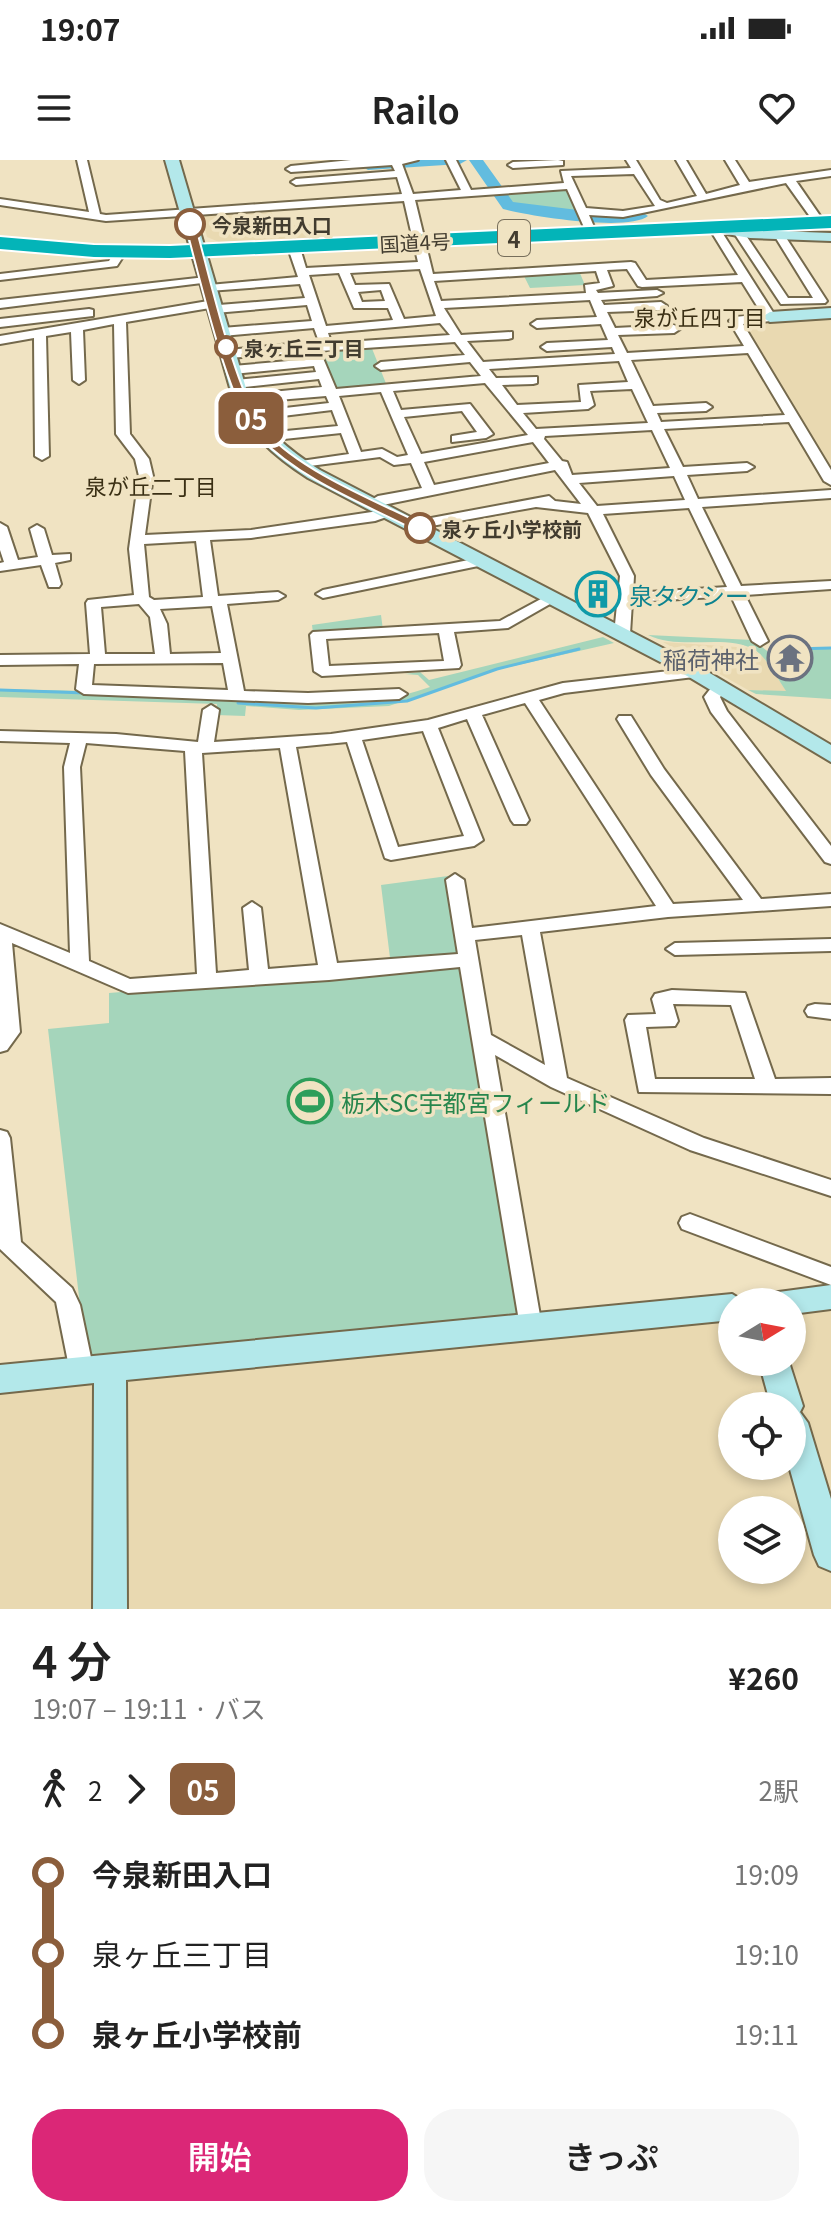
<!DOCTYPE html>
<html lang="ja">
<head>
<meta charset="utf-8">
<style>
	:root { --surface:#fff; --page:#f6f6f6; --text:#222; --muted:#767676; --accent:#db2777 }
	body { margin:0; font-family:Georgia,"Noto Sans JP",serif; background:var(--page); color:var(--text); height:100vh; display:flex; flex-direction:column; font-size:30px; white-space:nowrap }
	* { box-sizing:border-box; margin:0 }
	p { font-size:26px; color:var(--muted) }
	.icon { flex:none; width:44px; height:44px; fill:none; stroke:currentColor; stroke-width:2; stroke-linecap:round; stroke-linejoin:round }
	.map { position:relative; height:1449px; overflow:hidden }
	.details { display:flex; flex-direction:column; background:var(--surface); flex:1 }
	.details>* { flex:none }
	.badge { padding:0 16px; border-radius:12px; font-size:28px; line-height:52px }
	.needle { width:52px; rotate:80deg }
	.buttons { position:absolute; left:718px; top:1128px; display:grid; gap:16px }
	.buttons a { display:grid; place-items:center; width:88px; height:88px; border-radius:50%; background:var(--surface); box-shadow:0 4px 12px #0003; font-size:40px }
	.map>.badge { position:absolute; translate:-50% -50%; box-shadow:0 0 0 4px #fff }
	.legs { display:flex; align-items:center; gap:12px; height:88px; padding:0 32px; font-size:26px }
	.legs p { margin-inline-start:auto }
	.head { display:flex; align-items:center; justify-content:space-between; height:136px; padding:0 32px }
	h1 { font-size:44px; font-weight:600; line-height:60px }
	.action { display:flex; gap:16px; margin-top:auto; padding:16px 32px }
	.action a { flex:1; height:92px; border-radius:32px; background:var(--accent); color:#fff; font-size:32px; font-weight:600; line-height:92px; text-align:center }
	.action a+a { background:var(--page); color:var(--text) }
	ul { padding:0 32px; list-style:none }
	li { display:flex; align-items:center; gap:28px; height:80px; font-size:30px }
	li i { display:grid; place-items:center; width:12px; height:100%; margin:0 10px; background:currentColor }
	li i::after { content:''; width:20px; height:20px; margin:-10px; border:6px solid; border-radius:50%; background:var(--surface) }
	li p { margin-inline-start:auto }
	li:first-child i { background:linear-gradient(#0000 50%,currentColor 0) }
	li:last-child i { background:linear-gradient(currentColor 50%,#0000 0) }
	.status { display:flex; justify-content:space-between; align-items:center; height:56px; padding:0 40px; background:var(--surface); direction:ltr }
	.status svg { height:22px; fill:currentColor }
	header { display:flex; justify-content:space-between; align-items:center; height:104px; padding:0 32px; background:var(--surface); font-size:36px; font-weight:600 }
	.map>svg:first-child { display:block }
</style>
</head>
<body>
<div class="status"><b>19:07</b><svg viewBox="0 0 49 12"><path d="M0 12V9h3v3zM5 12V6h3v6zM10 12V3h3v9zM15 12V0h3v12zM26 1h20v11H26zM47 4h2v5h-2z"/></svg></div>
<header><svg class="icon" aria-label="menu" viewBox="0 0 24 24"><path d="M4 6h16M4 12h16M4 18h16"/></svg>Railo<svg class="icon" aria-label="heart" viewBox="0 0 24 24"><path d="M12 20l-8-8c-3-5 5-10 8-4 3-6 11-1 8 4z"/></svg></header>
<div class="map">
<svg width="831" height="1449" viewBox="0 0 831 1449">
	<rect width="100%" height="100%" fill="#f0e3c2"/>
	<!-- built -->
	<path fill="#e9d9b1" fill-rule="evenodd" d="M 270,48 L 277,67 L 319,63 L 320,82 L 226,85 L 207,77 L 202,57 L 207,54 Z
		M 831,157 L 831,307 L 745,164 Z
		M 663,482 L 751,488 L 764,498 L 787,532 L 748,530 Z
		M 831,1149 L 831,1449 L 0,1449 L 0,1234 L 732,1159 L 732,1202 L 792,1202 L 792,1153 ZM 732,1246 L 792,1246 L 792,1306 L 732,1306 ZM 732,1350 L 792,1350 L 792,1410 L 732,1410 Z"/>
	<!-- green -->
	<path fill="#a5d5bb" d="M 562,29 L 567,30 L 576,53 L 511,45 L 502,32 Z
		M 579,111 L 585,125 L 530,128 L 524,116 Z
		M 371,186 L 387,226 L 331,231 L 316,191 Z
		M 381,455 L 383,470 L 313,473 L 312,465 Z
		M 648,475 L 753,480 L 780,501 L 794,501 L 793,488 L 797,487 L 831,487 L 831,539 L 756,534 L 748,530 L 786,531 C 777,518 768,499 755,490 C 727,473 680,491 648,475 Z
		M 603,477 L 614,483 L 491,511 L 389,546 L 299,550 L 246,546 L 245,556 L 216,555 L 217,544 L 0,537 L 0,529 C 51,531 101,530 152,533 C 238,538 348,557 430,527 L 418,515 L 405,514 L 420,512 L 429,520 Z
		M 448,716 L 461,792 L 451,800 L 391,806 L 381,725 Z
		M 463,805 L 524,1161 L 87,1206 L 48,869 L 109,863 L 109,833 Z"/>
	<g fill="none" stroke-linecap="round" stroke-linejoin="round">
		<!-- stream -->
		<path stroke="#62bcdf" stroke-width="3" d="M 792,489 L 831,488
			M 0,530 L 86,533
			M 238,543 L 316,548 L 407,541 L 497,509 L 579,489"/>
		<!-- river -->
		<path fill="#62bcdf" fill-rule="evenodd" d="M 392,0 L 467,0 L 460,4 L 368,10 L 361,6 L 368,2 Z
			M 469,0 L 483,0 L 513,42 L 602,53 L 640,51 L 648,56 C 628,72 529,56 503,49 Z"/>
		<!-- street casing -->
		<g stroke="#74694c" stroke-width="4">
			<path id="street" d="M 77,0 L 87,0 L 100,54 L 106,55 L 402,34 L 397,17 L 296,25 L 291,22 L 296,19 L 395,11 L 392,5 L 291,12 L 286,9 L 291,6 L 351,0 L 418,0 L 402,4 L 413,34 L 461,30 L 446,0 L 456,0 L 471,30 L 564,23 L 561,11 L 631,8 L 626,0 L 636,0 L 660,40 L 667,43 L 697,36 L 676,0 L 686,0 L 706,34 L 740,25 L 725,0 L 735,0 L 749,22 L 831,10 L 831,16 L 796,21 L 825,63 L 820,66 L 816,65 L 786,23 L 623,57 L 589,55 L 597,74 L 592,77 L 587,74 L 567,29 L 415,40 L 433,114 L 631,102 L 635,103 L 646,120 L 738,115 L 709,68 L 718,66 L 776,157 L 770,161 L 743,164 L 831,310 L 831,325 L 824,321 L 789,262 L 664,269 L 683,307 L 747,303 L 754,307 L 747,311 L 687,315 L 698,339 L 831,330 L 831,338 L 702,347 L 741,426 L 831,421 L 831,429 L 745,435 L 768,481 L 760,486 L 752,481 L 731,436 L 632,442 L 630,474 L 627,477 L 617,477 L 614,474 L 620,416 L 588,353 L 536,347 L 415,369 L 408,365 L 415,361 L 549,336 L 555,341 L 581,344 L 555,310 L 368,348 L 368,342 L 378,336 L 422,328 L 411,303 L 394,305 L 380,297 L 294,308 L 294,302 L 349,294 L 341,273 L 265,281 L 258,277 L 265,273 L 338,266 L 332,250 L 249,260 L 243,256 L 249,252 L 329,243 L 326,236 L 241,243 L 235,239 L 241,235 L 322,227 L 319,219 L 236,228 L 230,224 L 236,220 L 316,212 L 314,206 L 233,214 L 227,210 L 233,206 L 311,199 L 308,192 L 228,198 L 222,194 L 228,190 L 312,182 L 317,184 L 450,175 L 440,163 L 328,173 L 330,179 L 324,183 L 318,179 L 314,168 L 222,176 L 216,172 L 222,168 L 312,161 L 307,145 L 215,153 L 210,148 L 126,162 L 130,274 L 149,299 L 153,316 L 145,375 L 251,370 L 392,349 L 392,355 L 375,361 L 251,378 L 210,380 L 218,436 L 278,432 L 285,436 L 278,440 L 227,444 L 244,531 L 308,533 L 399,529 L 407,534 L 399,539 L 308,543 L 84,534 L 76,529 L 79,504 L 0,505 L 0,495 L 90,494 L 86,443 L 88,440 L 134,435 L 129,389 L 139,316 L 135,299 L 116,274 L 114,164 L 83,170 L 85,220 L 79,224 L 73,220 L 71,172 L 46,176 L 49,296 L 42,300 L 35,296 L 34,178 L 0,184 L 0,176 L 214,140 L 219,145 L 305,138 L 300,124 L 209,131 L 203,128 L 209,125 L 298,117 L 288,88 L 294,85 L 300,88 L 306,108 L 418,102 L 404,41 L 106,61 L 0,45 L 0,39 L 89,52 ZM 634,14 L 655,46 L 623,51 L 586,48 L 571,16 ZM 420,109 L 436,156 L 404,159 L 389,124 L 355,125 L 350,113 ZM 627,109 L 638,126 L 642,127 L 742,122 L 762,154 L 735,157 L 729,161 L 744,186 L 627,193 L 618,175 L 674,173 L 680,169 L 674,165 L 615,168 L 607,152 L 661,150 L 667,146 L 661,142 L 604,145 L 601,140 L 657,136 L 663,133 L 657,130 L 598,133 L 596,130 L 613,126 L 607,110 ZM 596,111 L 600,123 L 585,125 L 586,133 L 441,141 L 434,121 ZM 339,113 L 354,148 L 388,148 L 393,160 L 326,166 L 309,115 ZM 381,130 L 385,141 L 362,142 L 358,132 ZM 590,140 L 597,157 L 537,160 L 531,164 L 537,168 L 601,164 L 608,180 L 547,183 L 541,187 L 547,191 L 612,187 L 615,194 L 483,202 L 467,181 L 508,179 L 512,178 L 512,172 L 461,175 L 444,148 ZM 455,182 L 465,195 L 381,202 L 375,206 L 381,210 L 470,202 L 481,216 L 336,229 L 320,191 ZM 748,193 L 785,255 L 661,262 L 657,253 L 706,251 L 712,247 L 706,243 L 653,246 L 631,200 ZM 619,201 L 628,222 L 579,225 L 581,242 L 517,245 L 502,225 L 533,224 L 537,223 L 537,217 L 496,218 L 489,209 ZM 485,223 L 528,275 L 421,294 L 404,257 L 462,251 L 477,272 L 452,276 L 452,282 L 486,278 L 493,274 L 470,244 L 401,250 L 393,231 ZM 632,229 L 648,263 L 536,269 L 523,253 L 588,249 L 594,245 L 590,231 ZM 381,232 L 408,295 L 397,297 L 382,289 L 361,292 L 339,236 ZM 652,270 L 670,308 L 572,315 L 567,302 L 562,301 L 544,279 L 545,276 ZM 533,282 L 549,303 L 434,325 L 424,302 ZM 674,316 L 685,340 L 597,346 L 579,323 ZM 689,348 L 727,427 L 633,433 L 634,416 L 603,354 ZM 196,381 L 203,437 L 154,440 L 149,437 L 144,384 ZM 139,444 L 150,457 L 155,494 L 105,494 L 101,447 ZM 212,446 L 221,493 L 170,494 L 167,464 L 160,449 ZM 223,503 L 228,530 L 92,525 L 94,504 Z
				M 558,0 L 563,1 L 563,5 L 513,8 L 508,5 L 513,2 Z
				M 735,71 L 743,71 L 788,138 L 813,138 L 774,75 L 783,73 L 827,141 L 825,143 L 781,144 L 734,73 Z
				M 116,90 L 126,92 L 117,106 L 0,120 L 0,114 L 109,101 Z
				M 206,117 L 210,118 L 210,122 L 0,148 L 0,140 Z
				M 89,149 L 93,150 L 93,156 L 0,167 L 0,159 Z
				M 0,363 L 7,367 L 18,400 L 38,397 L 30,369 L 37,365 L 44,369 L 52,395 L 70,394 L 70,400 L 55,403 L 61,424 L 59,427 L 49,427 L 41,405 L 0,411 L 0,403 L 4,402 L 0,390 Z
				M 483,397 L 488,398 L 488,404 L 323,438 L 316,434 L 323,430 Z
				M 552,433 L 557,434 L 557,440 L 508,468 L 454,472 L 461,505 L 459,508 L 322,516 L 314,511 L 310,475 L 313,472 L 500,461 ZM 439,473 L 444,501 L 329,506 L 326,479 Z
				M 696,508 L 702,510 L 704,513 L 702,516 L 564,533 L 539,540 L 673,744 L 743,740 L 651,615 L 617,559 L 619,556 L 631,556 L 664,609 L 761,739 L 831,734 L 831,746 L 668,757 L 540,772 L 567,918 L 704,978 L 831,1020 L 831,1036 L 690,990 L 551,927 L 495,895 L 542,1167 L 539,1174 L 531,1177 L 523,1174 L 520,1167 L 460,807 L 329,820 L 128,833 L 12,783 L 20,872 L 7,890 L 0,892 L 0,764 L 70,793 L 64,607 L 70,583 L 0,581 L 0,571 L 116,574 L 198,582 L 203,550 L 211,545 L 219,550 L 214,582 L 331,574 L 428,560 L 563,523 ZM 525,543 L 656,746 L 472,768 L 464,720 L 455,714 L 446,720 L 458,794 L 337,803 L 296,587 L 347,582 L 385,698 L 391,700 L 474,686 L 483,680 L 438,568 L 467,559 L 511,660 L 514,664 L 526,664 L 529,660 L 482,555 ZM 423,571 L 464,676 L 398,687 L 362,580 ZM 86,583 L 185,591 L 197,814 L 130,819 L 89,801 L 80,607 ZM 280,588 L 318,805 L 268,809 L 261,748 L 252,742 L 243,748 L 249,810 L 216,813 L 202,593 ZM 522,775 L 545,905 L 491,875 L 475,780 Z
				M 721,521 L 729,526 L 720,537 L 727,551 L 831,686 L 831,704 L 825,702 L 711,552 L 704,537 L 715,523 Z
				M 831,779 L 831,791 L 675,795 L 666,789 L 675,783 Z
				M 672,830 L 745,833 L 775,919 L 831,918 L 831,934 L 639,932 L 625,860 L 628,855 L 656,854 L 652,839 L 655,834 ZM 673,844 L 731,845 L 755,919 L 655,919 L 646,867 L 675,866 L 678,861 Z
				M 815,844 L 831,845 L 831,859 L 808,856 L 805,851 L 808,846 Z
				M 0,970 L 7,972 L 10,978 L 21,1082 L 72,1128 L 80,1145 L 94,1212 L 90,1219 L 82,1222 L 74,1219 L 70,1212 L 56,1142 L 0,1089 Z
				M 690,1054 L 831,1107 L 831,1125 L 682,1069 L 679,1063 L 682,1057 Z"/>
		</g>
		<!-- secondary casing -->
		<g stroke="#74694c" stroke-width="4">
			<path id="secondary" d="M 165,0 L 179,0 L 248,235 C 263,270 289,290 320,310 L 703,509 L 831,585 L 831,602 L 689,517 L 308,318 C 274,296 247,273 232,235 Z
				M 714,64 L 750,70 L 831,73 L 831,81 L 750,78 L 709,71 L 707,68 Z
				M 831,148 L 831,158 L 770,162 L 762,157 L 770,152 Z
				M 831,1125 L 831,1149 L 792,1154 L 792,1142 L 767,1142 L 771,1133 Z
				M 732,1134 L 745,1142 L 732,1142 L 732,1160 L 126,1220 L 127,1449 L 93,1449 L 94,1223 L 0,1233 L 0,1205 Z
				M 759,1202 L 789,1202 L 803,1246 L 800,1252 L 808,1263 L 831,1339 L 831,1411 L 819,1406 L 814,1395 L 789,1306 L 792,1306 L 792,1246 L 771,1246 Z"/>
		</g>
		<!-- highway casing -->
		<g stroke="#fff" stroke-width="4">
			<path id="highway" d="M 831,56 L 831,68 L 170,98 L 94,97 L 0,89 L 0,77 L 94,85 L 170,86 Z"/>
		</g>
		<!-- street -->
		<use href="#street" fill="#fff" fill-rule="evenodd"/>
		<!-- secondary -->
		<use href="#secondary" fill="#b3e8ea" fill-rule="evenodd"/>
		<!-- highway -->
		<use href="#highway" fill="#03b4b8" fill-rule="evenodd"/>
	</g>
	<!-- line-1 -->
	<path fill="#8b5e3c" stroke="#fff" stroke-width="2" d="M 190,61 L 195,64 C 209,113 236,237 266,272 C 302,312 376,341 424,365 L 424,370 L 415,370 C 362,343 301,320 259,277 C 227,244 199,113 185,64 Z"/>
	<!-- icons -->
	<defs>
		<g id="building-ring" transform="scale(2.3)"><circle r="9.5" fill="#f0e3c2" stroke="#0f9aa8" stroke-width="1.5"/><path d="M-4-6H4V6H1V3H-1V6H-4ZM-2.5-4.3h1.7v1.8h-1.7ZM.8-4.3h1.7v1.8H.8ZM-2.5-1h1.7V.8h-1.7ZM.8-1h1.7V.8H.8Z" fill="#0f9aa8"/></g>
		<g id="temple-ring" transform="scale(2.3)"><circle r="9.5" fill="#f0e3c2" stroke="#6b7280" stroke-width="1.5"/><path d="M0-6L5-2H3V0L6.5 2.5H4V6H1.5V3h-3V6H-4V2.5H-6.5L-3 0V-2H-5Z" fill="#6b7280"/></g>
		<g id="stadium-ring" transform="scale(2.3)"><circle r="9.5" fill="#f0e3c2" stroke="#2e9e5b" stroke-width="1.5"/><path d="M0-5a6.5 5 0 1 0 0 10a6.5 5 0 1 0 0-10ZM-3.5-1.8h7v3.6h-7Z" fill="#2e9e5b"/></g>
	</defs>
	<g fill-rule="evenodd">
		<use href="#building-ring" x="598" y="434"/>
		<use href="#temple-ring" x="790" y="498"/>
		<use href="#stadium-ring" x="310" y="941"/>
	</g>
	<!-- markers -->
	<g fill="#fff" stroke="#8b5e3c" stroke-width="4">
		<circle cx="190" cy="64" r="14"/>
		<circle cx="226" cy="187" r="10"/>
		<circle cx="420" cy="368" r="14"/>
	</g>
	<g text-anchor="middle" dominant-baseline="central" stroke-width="7" stroke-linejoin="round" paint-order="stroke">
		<!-- far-stop labels -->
		<g font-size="20" font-weight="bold" fill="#423c2f" stroke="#f0e3c2" text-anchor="start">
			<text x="212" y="64">今泉新田入口</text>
			<text x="244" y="187">泉ヶ丘三丁目</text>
			<text x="442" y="368">泉ヶ丘小学校前</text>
		</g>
		<!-- far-street labels -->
		<g font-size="20" fill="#423c2f" stroke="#f0e3c2">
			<text transform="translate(415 82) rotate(-3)">国道4号</text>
		</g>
		<!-- shield labels -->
		<rect fill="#f0e3c2" stroke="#766e5b" stroke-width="2" x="498" y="60" width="32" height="36" rx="6"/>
		<g font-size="22" font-weight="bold" fill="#423c2f">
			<text x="514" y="78">4</text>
		</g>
		<!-- far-neighbourhood labels -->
		<g font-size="22" fill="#3a2f14" stroke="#f0e3c2">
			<text x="700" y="156">泉が丘四丁目</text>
			<text x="151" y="325">泉が丘二丁目</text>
		</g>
		<!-- culture labels -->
		<g font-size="24" fill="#0d838f" stroke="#f0e3c2" text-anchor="start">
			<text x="629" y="434">泉タクシー</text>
		</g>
		<!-- worship labels -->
		<g font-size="24" fill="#5b616d" stroke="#f0e3c2" text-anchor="end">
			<text x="759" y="498">稲荷神社</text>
		</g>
		<!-- leisure labels -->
		<g font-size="24" fill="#27864d" stroke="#f0e3c2" text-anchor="start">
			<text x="341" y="941">栃木SC宇都宮フィールド</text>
		</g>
	</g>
</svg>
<div class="buttons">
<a><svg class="needle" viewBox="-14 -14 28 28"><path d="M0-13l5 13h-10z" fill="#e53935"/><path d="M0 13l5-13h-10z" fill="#767676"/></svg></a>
<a><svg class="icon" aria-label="locate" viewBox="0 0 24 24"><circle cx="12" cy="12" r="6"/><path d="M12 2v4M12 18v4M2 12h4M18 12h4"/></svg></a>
<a><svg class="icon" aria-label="layers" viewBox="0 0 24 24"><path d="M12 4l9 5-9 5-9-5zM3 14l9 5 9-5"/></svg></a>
</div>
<b class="badge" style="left:251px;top:258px;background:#8b5e3c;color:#fff">05</b>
</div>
<section class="details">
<div class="head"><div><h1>4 分</h1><p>19:07 – 19:11 · バス</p></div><b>¥260</b></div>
<div class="legs"><svg class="icon" aria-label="walk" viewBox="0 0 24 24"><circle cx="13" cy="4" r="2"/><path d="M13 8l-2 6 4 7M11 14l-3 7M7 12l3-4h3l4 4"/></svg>2<svg class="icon" aria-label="forward" viewBox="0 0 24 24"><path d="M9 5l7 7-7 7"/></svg><b class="badge" style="background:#8b5e3c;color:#fff">05</b><p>2駅</p></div>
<ul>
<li><i style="color:#8b5e3c"></i><b>今泉新田入口</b><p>19:09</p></li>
<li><i style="color:#8b5e3c"></i><span>泉ヶ丘三丁目</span><p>19:10</p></li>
<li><i style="color:#8b5e3c"></i><b>泉ヶ丘小学校前</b><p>19:11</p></li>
</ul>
<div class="action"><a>開始</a><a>きっぷ</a></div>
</section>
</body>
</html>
